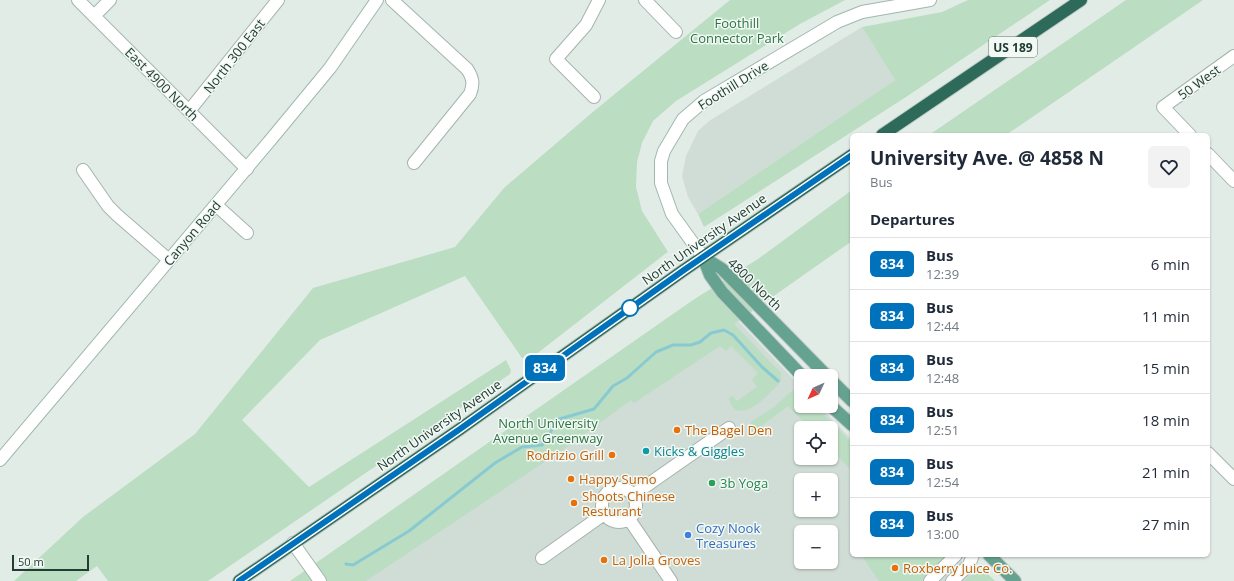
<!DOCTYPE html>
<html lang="en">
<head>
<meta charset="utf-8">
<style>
	:root { --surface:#fff; --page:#f2f2f3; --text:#1f2937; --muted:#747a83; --line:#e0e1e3 }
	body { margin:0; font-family:"Open Sans",sans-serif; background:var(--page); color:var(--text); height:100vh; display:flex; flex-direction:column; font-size:15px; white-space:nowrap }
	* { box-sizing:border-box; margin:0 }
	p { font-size:13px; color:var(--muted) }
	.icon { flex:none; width:22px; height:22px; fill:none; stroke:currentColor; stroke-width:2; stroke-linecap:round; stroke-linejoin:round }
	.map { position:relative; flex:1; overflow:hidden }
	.drawer { position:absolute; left:850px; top:133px; width:360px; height:424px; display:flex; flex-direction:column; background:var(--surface); border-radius:6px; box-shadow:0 1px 3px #0004 }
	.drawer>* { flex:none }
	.badge { padding:0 8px; border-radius:6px; font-size:14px; line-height:26px }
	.needle { width:26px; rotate:226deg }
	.fabs { position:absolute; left:794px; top:369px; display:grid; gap:8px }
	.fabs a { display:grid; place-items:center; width:44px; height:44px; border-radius:6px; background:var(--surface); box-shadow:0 1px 3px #0004; font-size:20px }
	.scale { position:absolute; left:12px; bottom:10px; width:77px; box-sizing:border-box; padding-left:4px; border:2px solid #223d35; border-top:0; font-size:11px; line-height:14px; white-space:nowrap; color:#223d35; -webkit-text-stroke:3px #f2f9f5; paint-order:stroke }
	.map>.badge { position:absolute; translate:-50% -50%; box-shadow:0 0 0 2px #fff }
	h2 { padding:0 20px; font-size:15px; line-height:36px }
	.round { display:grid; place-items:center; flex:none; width:42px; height:42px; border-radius:6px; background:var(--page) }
	.headline { display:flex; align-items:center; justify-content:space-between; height:68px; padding:0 20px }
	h1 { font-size:19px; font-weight:700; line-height:30px }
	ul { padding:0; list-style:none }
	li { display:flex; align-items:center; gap:12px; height:52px; padding:0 20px; border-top:1px solid var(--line) }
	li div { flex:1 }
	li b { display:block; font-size:15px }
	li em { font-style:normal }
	li .badge { min-width:44px; font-weight:700; text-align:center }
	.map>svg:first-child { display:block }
</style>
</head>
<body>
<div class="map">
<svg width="1234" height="581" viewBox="0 0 1234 581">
	<rect width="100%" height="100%" fill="#e2ece7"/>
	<!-- built -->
	<path fill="#d0dcd6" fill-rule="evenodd" d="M 862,27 L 895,80 L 698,214 L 688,197 L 682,176 L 686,156 L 698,131 L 709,121 Z
		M 738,321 L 801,387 L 801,406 L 819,406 L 852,440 L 852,555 L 958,555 L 975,581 L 365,581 ZM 801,428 L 831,428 L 831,458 L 801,458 ZM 801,480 L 831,480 L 831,510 L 801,510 ZM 801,532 L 831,532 L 831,562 L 801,562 Z"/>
	<!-- green -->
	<path fill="#bbddc2" d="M 730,0 L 845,0 L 800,24 L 713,78 L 676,101 L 653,121 L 642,143 L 637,162 L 636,187 L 642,211 L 668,252 L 665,254 L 530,359 L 522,358 L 465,276 L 320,340 L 242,420 L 309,487 L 506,360 L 511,370 L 510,374 L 208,581 L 108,581 L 97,566 L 76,581 L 14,581 L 83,517 L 195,434 L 313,288 L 455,247 L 504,188 L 594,111 Z
		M 968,0 L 1050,0 L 906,97 L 704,227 L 698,214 L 895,80 L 862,27 L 942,12 Z
		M 1126,0 L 1203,0 L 1006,135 L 929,135 Z
		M 852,190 L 852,241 L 734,324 L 781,373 L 781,381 C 771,393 736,430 729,398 L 732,396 L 737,401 L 757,387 L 752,380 L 758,373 L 731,346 L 726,351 L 720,346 L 634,403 L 631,400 L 564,449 L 366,581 L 290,581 L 693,300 L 758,259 Z
		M 793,390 L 801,393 L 801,406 L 815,406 L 852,443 L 852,471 L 831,449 L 831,428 L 810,428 L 788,406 L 752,433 L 749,429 L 751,422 L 774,407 Z
		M 866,555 L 947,555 L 922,581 L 879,581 L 863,558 Z
		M 982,571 L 986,572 L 995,581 L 964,581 L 972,574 Z"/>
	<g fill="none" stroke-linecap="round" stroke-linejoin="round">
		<!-- stream -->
		<path stroke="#89cad2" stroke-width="3" d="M 346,564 L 353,565 L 409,531 L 495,463 L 522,447 L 542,445 L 549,436 L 556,420 L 594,409 L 613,386 L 627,378 L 656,352 L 673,345 L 691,345 L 700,342 L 711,333 L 724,330 L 733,335 L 762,367 L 778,381"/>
		<!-- street casing -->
		<g stroke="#a5b4ae" stroke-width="14">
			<path id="street" d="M 78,0 L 247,169
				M 392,0 L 467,69 C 473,78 474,84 470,94 L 414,163
				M 645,0 L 676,32
				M 94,16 L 110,0
				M 594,97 L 556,59 L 586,25 L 599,0
				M 189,111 L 278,0
				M 1190,135 L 1163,107 L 1234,56
				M 1208,154 L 1234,181
				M 83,170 L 108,206 L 117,215 L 169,260
				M 216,205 L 247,233
				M 1208,453 L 1234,479
				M602 505a17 17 0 1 1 34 0a17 17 0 1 1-34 0Z
				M 633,495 L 729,428
				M 629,519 L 671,581
				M 293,543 L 320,581
				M 542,558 L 604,514
				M 930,581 L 956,555
				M 952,581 L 969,565 L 973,555"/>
		</g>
		<!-- secondary casing -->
		<g stroke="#a0b8ae" stroke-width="14">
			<path id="secondary" d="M 703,257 L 672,214 L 661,183 L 661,161 L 664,151 L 683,119 L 704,101 L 837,22 L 862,12 L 930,0
				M 0,460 L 273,137 L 330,68 L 377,0"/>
		</g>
		<!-- primary casing -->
		<g stroke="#c1c9c6" stroke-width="14">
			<path id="primary" d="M 703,257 L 722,269 L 827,376
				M 703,257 L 710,275 L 722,292 L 802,376
				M 831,380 L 852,401
				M 831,406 L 852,425
				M 989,555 L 1015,581"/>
		</g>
		<!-- highway casing -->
		<g stroke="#c1c9c6" stroke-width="14">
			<path id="highway" d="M 882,135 L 1081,0
				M 239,581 L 460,429 L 684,270 L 852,155"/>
		</g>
		<!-- street -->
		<use href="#street" stroke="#fff" stroke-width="12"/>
		<!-- secondary -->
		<use href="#secondary" stroke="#fff" stroke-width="12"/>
		<!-- primary -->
		<use href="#primary" stroke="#66a290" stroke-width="12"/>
		<!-- highway -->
		<use href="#highway" stroke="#2d6a5a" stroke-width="12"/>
	</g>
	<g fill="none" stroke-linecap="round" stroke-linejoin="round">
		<!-- line casing -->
		<g stroke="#fff" stroke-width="9">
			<path id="line" d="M 239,581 L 460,429 L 684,270 L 852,155"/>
		</g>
		<!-- line -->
		<use href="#line" stroke="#0072bc" stroke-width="6"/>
	</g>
	<!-- markers -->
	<circle fill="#fff" stroke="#0072bc" stroke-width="2" cx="630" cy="308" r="8"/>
	<g fill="#e8710a" stroke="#f2f9f5" stroke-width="1.5">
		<circle cx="677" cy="430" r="4"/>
		<circle cx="612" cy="455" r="4"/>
		<circle cx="571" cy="479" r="4"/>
		<circle cx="574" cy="503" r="4"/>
		<circle cx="604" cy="560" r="4"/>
		<circle cx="895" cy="568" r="4"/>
	</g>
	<circle fill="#0f9aa8" stroke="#f2f9f5" stroke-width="1.5" cx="646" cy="451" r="4"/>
	<circle fill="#2e9e5b" stroke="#f2f9f5" stroke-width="1.5" cx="712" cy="483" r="4"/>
	<circle fill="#3f7fe0" stroke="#f2f9f5" stroke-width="1.5" cx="688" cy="535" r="4"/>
	<g text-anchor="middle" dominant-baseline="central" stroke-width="3" stroke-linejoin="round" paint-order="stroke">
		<!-- shield labels -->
		<rect fill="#f2f9f5" stroke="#60756f" stroke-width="1" x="989" y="37" width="48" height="20" rx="3"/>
		<g font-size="12" font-weight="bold" fill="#223d35">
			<text x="1013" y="47">US 189</text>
		</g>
		<!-- park labels -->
		<g font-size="13" fill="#2c7444" stroke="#f2f9f5">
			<text x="737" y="23">Foothill<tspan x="737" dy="15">Connector Park</tspan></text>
			<text x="548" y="423">North University<tspan x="548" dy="15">Avenue Greenway</tspan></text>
		</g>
		<!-- street labels -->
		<g font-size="13" fill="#223d35" stroke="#f2f9f5">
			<text transform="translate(234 56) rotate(-52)">North 300 East</text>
			<text transform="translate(1199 82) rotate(-36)">50 West</text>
			<text transform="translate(162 84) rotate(45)">East 4900 North</text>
			<text transform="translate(733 85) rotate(-32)">Foothill Drive</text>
			<text transform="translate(192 233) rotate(-50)">Canyon Road</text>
			<text transform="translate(704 239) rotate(-35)">North University Avenue</text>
			<text transform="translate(755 284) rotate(44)">4800 North</text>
			<text transform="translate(439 425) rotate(-35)">North University Avenue</text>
		</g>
		<!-- food labels -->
		<g font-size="13" fill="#c56008" stroke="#f2f9f5" text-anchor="start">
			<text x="685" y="430">The Bagel Den</text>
			<text x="604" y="455" text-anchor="end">Rodrizio Grill</text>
			<text x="579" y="479">Happy Sumo</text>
			<text x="582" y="496">Shoots Chinese<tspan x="582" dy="15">Resturant</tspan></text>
			<text x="612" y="560">La Jolla Groves</text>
			<text x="903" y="568">Roxberry Juice Co.</text>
		</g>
		<!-- culture labels -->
		<g font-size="13" fill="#0d838f" stroke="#f2f9f5" text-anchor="start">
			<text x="654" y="451">Kicks &amp; Giggles</text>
		</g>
		<!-- leisure labels -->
		<g font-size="13" fill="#27864d" stroke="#f2f9f5" text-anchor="start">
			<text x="720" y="483">3b Yoga</text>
		</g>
		<!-- shop labels -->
		<g font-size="13" fill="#366cbe" stroke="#f2f9f5" text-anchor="start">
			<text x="696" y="528">Cozy Nook<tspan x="696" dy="15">Treasures</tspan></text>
		</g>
	</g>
</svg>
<div class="fabs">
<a><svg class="needle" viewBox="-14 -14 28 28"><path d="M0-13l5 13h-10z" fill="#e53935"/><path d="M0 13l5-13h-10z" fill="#747a83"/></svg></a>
<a><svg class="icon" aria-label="locate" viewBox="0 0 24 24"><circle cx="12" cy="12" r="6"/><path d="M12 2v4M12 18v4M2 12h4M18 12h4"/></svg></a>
<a>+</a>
<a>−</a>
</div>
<div class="scale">50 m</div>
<b class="badge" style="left:545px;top:368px;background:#0072bc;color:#fff">834</b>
<section class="drawer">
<div class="headline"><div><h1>University Ave. @ 4858 N</h1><p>Bus</p></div><a class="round"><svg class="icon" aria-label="heart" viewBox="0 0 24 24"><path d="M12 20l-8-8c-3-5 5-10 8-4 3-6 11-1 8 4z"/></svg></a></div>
<h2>Departures</h2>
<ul>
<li><span class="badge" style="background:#0072bc;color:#fff">834</span><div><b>Bus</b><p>12:39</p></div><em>6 min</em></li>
<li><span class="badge" style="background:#0072bc;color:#fff">834</span><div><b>Bus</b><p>12:44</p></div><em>11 min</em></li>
<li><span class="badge" style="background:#0072bc;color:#fff">834</span><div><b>Bus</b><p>12:48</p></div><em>15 min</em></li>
<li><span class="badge" style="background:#0072bc;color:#fff">834</span><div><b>Bus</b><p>12:51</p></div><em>18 min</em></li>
<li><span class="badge" style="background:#0072bc;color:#fff">834</span><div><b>Bus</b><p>12:54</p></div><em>21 min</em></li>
<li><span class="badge" style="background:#0072bc;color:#fff">834</span><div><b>Bus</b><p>13:00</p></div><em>27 min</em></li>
</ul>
</section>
</div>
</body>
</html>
